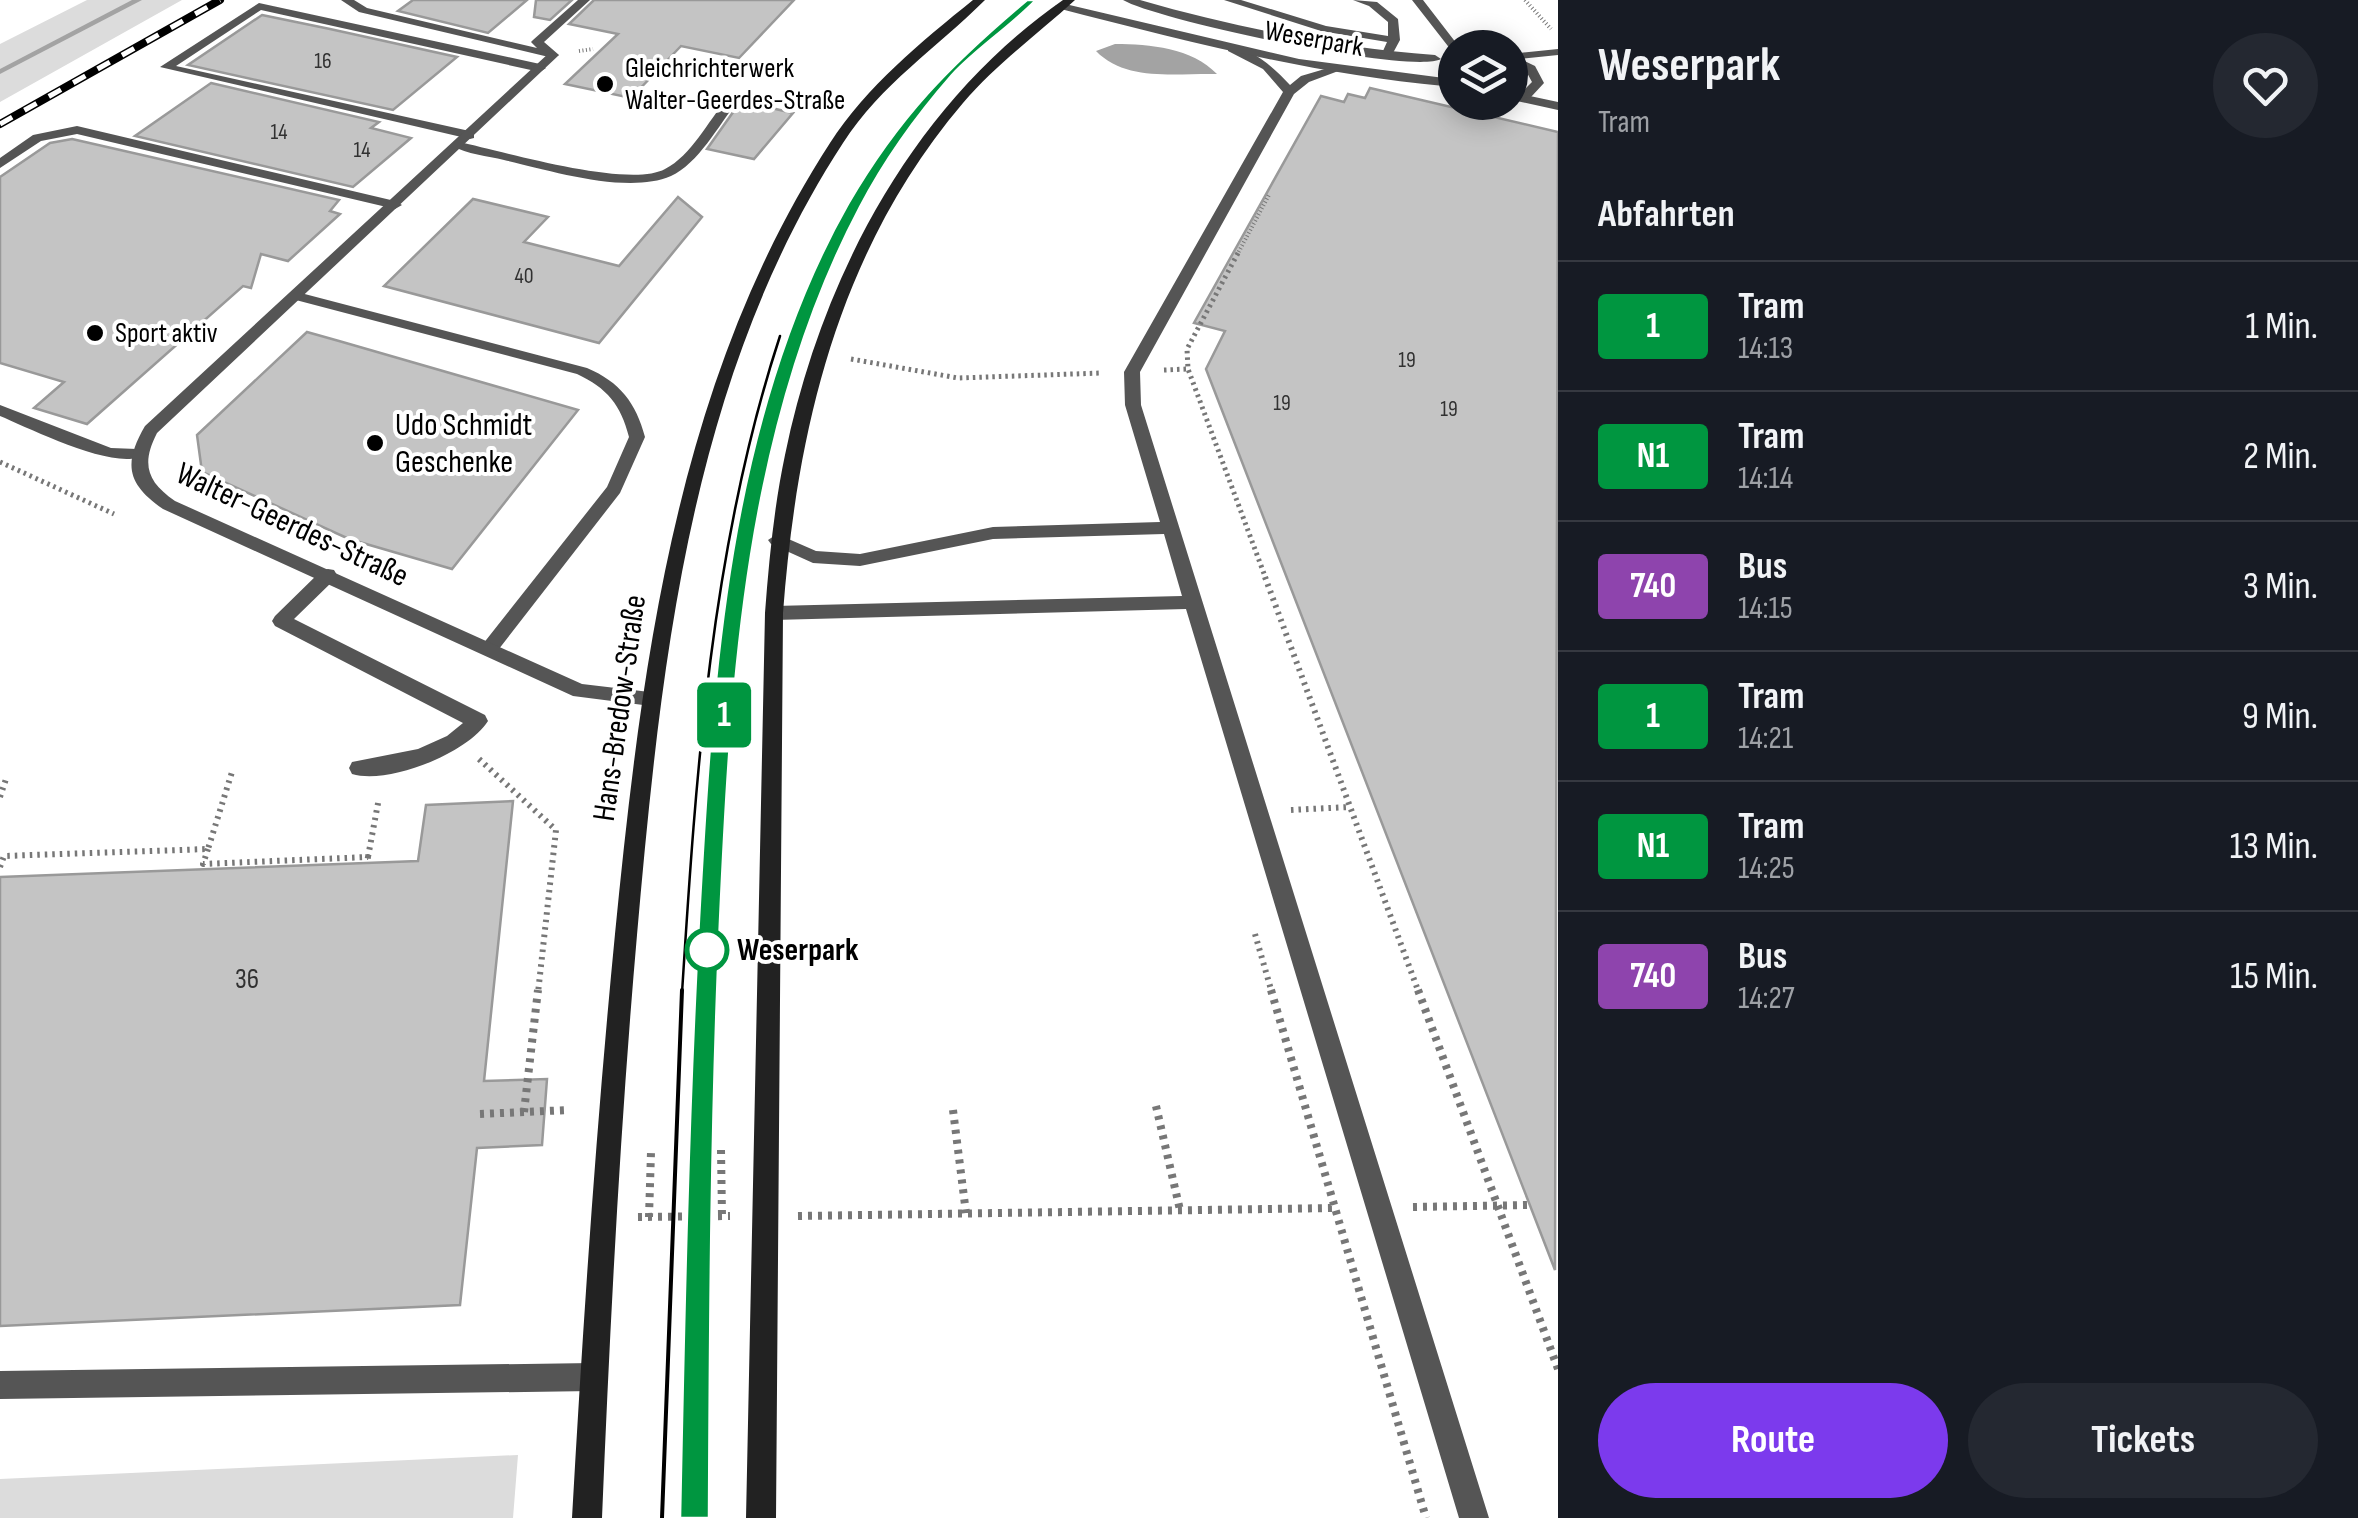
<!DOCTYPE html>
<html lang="de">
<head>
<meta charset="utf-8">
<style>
	:root { --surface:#171b24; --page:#242831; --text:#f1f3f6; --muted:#9ea1a6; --line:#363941; --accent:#7c3aed }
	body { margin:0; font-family:"Sofia Sans Condensed",sans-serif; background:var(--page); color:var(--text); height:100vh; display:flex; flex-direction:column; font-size:38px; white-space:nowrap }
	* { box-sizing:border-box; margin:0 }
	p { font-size:32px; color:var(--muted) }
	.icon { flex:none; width:55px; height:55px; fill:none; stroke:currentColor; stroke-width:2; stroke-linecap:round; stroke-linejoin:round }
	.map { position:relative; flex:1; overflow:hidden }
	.panel { display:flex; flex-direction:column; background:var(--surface); width:800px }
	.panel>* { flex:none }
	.badge { padding:0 20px; border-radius:8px; font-size:35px; line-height:65px }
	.fabs { position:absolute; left:1438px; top:30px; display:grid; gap:20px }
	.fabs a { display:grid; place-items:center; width:90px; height:90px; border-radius:50%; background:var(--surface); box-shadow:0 5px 25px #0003; font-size:50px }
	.map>.badge { position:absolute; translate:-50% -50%; box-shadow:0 0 0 5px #fff }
	h2 { padding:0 40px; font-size:38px; line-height:90px }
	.round { display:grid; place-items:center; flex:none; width:105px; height:105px; border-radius:52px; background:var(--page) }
	.head { display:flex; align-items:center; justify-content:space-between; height:170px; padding:0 40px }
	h1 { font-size:48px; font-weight:700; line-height:75px }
	.cta { display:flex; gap:20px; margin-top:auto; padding:20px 40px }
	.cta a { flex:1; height:115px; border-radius:60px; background:var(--accent); color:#fff; font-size:40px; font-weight:700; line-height:115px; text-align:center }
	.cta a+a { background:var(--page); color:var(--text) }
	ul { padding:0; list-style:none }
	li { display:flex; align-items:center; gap:30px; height:130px; padding:0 40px; border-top:2px solid var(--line) }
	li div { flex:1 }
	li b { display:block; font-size:38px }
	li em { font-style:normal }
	li .badge { min-width:110px; font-weight:700; text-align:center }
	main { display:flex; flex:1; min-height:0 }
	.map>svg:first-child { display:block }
</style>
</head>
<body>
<main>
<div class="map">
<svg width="1558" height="1518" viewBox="0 0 1558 1518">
	<rect width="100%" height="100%" fill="#fff"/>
	<!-- green -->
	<path fill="#dcdcdc" d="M 87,0 L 182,0 L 0,102 L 0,44 Z
		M 518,1455 L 513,1518 L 0,1518 L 0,1479 Z"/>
	<!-- water -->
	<path fill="#a3a3a3" d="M 1115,44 C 1150,44 1192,48 1217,74 C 1176,73 1126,82 1096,51 Z"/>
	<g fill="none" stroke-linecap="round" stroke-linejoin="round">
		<!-- stream -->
		<path fill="#a3a3a3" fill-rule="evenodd" d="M 132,0 L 142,0 L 0,74 L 0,69 Z"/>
	</g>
	<!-- building -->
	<path fill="#c4c4c4" stroke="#999" stroke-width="2.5" d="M 413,0 L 527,0 L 488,33 L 398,11 Z
		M 536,0 L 572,0 L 550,20 L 534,17 Z
		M 594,0 L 794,0 L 739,58 L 681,46 L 631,98 L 565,84 L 618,34 L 569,24 Z
		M 262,15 L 330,29 L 457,57 L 393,110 L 188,65 Z
		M 211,83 L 379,122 L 371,128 L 411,138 L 353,187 L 135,136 Z
		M 1370,88 L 1558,132 L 1555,1270 L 1206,369 L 1225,331 L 1194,323 L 1321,96 L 1344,102 L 1348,94 L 1365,98 Z
		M 741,101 L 793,113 L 754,159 L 707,149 Z
		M 72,139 L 339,200 L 330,211 L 340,214 L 288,261 L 261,254 L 251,288 L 243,286 L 87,424 L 34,408 L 64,382 L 0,363 L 0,177 L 50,143 Z
		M 678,197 L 702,217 L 599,343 L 384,286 L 473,199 L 548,217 L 524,242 L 619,266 Z
		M 307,332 L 339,341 L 578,410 L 452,569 L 349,539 L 202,472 L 197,435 Z
		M 513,801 L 484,1081 L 547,1079 L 542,1145 L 477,1148 L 460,1305 L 0,1326 L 0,877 L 418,861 L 426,805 Z"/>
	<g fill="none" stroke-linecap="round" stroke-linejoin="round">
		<!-- path-far3 -->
		<path stroke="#777" stroke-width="4" stroke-dasharray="1 2.5" stroke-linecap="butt" d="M 1525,0 L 1551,29
			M 579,51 L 593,49
			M 1237,255 L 1269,195"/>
		<!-- path-far2 -->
		<path stroke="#777" stroke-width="5" stroke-dasharray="2.5 4" stroke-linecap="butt" d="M 1238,253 L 1187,349 L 1188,369 L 1266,579
			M 851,359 L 958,378 L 1102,373
			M 1164,370 L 1188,369
			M 0,462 L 114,514"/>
		<!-- path-far1 -->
		<path stroke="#777" stroke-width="6" stroke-dasharray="2.5 5" stroke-linecap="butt" d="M 1265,577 L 1419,993
			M 479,759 L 556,830 L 538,993
			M 0,797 L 6,779
			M 1291,810 L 1350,807
			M 208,849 L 203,864 L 368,857 L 367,863
			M 368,857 L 379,798
			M 0,867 L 4,856 L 208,849 L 232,772
			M 1255,934 L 1272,993"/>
		<!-- path -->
		<path stroke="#777" stroke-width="8" stroke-dasharray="4 6" stroke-linecap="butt" d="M 1271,990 L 1426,1518
			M 1418,990 L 1558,1369
			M 1156,1106 L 1180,1210
			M 953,1110 L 966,1213
			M 524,1112 L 538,990
			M 480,1114 L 569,1110
			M 721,1150 L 722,1216
			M 1413,1207 L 1530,1205
			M 798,1216 L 1335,1208
			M 638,1217 L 730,1216
			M 649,1217 L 651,1152"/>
		<!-- service -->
		<path fill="#555" fill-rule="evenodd" d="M 341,0 L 354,0 L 367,8 L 537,48 L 531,42 L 533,40 L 578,0 L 590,0 L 544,42 L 559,55 L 553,58 L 359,12 Z
			M 1224,0 L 1241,0 L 1326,26 L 1388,36 L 1388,22 L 1369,6 L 1353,0 L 1377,2 L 1398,19 L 1400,40 L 1393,53 L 1389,54 L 1383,51 L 1387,42 L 1321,31 Z
			M 1412,0 L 1423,0 L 1460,48 L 1451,50 Z
			M 259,3 L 540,64 L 546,68 L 540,72 L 261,10 L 176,66 L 474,132 L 474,138 L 470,139 L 160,67 Z
			M 1228,47 C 1252,47 1274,68 1290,85 L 1301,76 L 1335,66 L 1341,70 L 1309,82 L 1294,94 L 1140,372 L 1141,405 L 1489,1518 L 1459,1518 L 1186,609 L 774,620 L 765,613 L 774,606 L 1182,596 L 1164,534 L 993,539 L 860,566 L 813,563 L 771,544 L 768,540 L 777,534 L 816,551 L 860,554 L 993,527 L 1160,522 L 1125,405 L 1124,372 L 1283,92 L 1263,69 L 1228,51 Z
			M 1558,49 L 1558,55 L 1510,60 L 1510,54 Z
			M 1516,93 L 1558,102 L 1558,110 L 1512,100 L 1510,97 Z
			M 731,98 L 737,102 C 719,125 698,164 671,176 C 627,195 549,170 504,160 C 488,156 466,154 453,146 L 459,142 C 502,151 629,189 665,169 C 691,156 708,121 727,99 Z
			M 77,126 L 395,201 L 402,205 L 395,209 L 77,134 L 41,141 L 0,168 L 0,158 L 33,135 Z
			M 297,292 L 587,368 C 620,382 636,403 645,437 L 620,493 L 495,654 L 488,656 L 479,649 L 607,487 L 629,437 C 621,405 607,388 577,374 L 292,299 L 290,296 Z
			M 0,405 L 111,448 L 137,449 L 145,454 C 120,474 29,428 0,416 Z
			M 328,569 L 334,570 L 337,575 L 334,580 L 294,619 L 485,715 L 488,721 C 468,753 389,785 352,774 L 349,768 L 352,762 L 418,749 L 447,736 L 463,723 L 275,626 L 272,621 L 275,616 L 322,570 Z
			M 593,1363 L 603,1367 L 607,1377 L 603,1387 L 593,1391 L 0,1399 L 0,1371 Z"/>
		<!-- minor -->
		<path fill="#555" fill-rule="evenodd" d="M 1123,0 L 1140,0 C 1237,28 1334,47 1435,55 L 1441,59 C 1411,75 1157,20 1123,0 Z
			M 1061,3 L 1299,59 L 1444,78 L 1450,82 L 1444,86 C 1312,74 1185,41 1057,8 L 1055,6 Z
			M 549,53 L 559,55 L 157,433 C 141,464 147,482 175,501 L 582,684 L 658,693 L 661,698 L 651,706 L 573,696 L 163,509 C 127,484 123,464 145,426 Z
			M 1510,54 L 1535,66 L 1544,83 L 1531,97 L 1510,101 L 1510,93 L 1523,91 L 1532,82 L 1526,71 L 1510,62 Z"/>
		<!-- secondary -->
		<path fill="#222" fill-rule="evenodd" d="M 973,0 L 985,0 C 937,48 881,84 843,143 C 690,378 661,663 637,935 C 620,1129 610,1324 602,1518 L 572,1518 C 583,1323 596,1129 615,934 C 642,661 677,379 830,143 C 867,86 921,42 973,0 Z
			M 1063,0 L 1075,0 C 1038,34 996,64 963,103 C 839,249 797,427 783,613 L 776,1518 L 746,1518 L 765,613 C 769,560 774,507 785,455 C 821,279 912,105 1063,0 Z"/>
		<!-- tram-far1 -->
		<path stroke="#000" stroke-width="2.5" d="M 682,993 C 696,773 711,546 780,336
			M 705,993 L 729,652 L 747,528 L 774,407 L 813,290 L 867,182 L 938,84 L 1031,0"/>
		<!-- tram -->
		<path stroke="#000" stroke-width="4" d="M 662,1518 L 682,990
			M 695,1518 L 705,990"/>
		<!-- rail casing -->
		<g stroke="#000" stroke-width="8">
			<path id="rail" d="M 0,124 L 220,0"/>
		</g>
		<!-- rail -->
		<use href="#rail" stroke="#fff" stroke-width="5" stroke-dasharray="14" stroke-linecap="butt"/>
	</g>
	<!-- line -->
	<path fill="#009640" stroke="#fff" stroke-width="2.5" d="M 1027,0 L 1036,0 C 1010,27 977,48 952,75 C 917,115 884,161 860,207 C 745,425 731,680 720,921 C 711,1120 710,1319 709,1518 L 680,1518 C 684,1318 688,1119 699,919 C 712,680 727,417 848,204 C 899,116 951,64 1027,0 Z"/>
	<!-- markers -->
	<g fill="#000" stroke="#fff" stroke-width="4">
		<circle cx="605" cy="84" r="10"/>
		<circle cx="95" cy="333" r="10"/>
		<circle cx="375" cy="443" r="10"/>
	</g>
	<circle fill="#fff" stroke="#009640" stroke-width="5" cx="707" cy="950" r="20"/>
	<g text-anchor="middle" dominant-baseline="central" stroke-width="8" stroke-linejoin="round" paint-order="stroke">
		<!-- far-number labels -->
		<g font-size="22" fill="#313131">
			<text x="323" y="61">16</text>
			<text x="279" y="132">14</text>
			<text x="362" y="150">14</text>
			<text x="524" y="276">40</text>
			<text x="1407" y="360">19</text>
			<text x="1282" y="403">19</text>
			<text x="1449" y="409">19</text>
		</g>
		<!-- far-street labels -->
		<g font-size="28" fill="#000" stroke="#fff">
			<text transform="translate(1314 39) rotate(10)">Weserpark</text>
		</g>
		<!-- far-poi labels -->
		<g font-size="28" fill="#000" stroke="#fff" text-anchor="start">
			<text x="625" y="68">Gleichrichterwerk<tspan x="625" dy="32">Walter-Geerdes-Straße</tspan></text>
			<text x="115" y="333">Sport aktiv</text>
		</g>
		<!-- number labels -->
		<g font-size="28" fill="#313131">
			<text x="247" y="979">36</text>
		</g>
		<!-- poi labels -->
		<g font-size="32" fill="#000" stroke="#fff" text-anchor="start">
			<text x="395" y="425">Udo Schmidt<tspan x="395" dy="37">Geschenke</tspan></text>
		</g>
		<!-- street labels -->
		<g font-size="32" fill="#000" stroke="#fff">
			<text transform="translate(292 525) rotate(25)">Walter-Geerdes-Straße</text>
			<text transform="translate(620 708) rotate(-82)">Hans-Bredow-Straße</text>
		</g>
		<!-- stop labels -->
		<g font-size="32" font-weight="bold" fill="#000" stroke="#fff" text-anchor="start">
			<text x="737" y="950">Weserpark</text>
		</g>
	</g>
</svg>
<div class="fabs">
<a><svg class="icon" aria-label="layers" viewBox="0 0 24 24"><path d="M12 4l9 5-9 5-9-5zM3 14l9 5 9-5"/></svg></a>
</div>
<b class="badge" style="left:724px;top:715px;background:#009640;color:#fff">1</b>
</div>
<section class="panel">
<div class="head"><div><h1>Weserpark</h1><p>Tram</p></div><a class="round"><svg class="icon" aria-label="heart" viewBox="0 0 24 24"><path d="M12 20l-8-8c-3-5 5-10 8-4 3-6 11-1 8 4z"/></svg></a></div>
<h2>Abfahrten</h2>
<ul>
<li><span class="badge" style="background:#009640;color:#fff">1</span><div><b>Tram</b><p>14:13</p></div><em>1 Min.</em></li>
<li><span class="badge" style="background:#009640;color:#fff">N1</span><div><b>Tram</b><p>14:14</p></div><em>2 Min.</em></li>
<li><span class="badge" style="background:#8e44ad;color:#fff">740</span><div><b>Bus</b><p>14:15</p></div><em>3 Min.</em></li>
<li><span class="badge" style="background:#009640;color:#fff">1</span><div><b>Tram</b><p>14:21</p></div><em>9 Min.</em></li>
<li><span class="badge" style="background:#009640;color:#fff">N1</span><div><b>Tram</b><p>14:25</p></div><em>13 Min.</em></li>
<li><span class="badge" style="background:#8e44ad;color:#fff">740</span><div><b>Bus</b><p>14:27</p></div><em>15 Min.</em></li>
</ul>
<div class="cta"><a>Route</a><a>Tickets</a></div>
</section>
</main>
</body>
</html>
